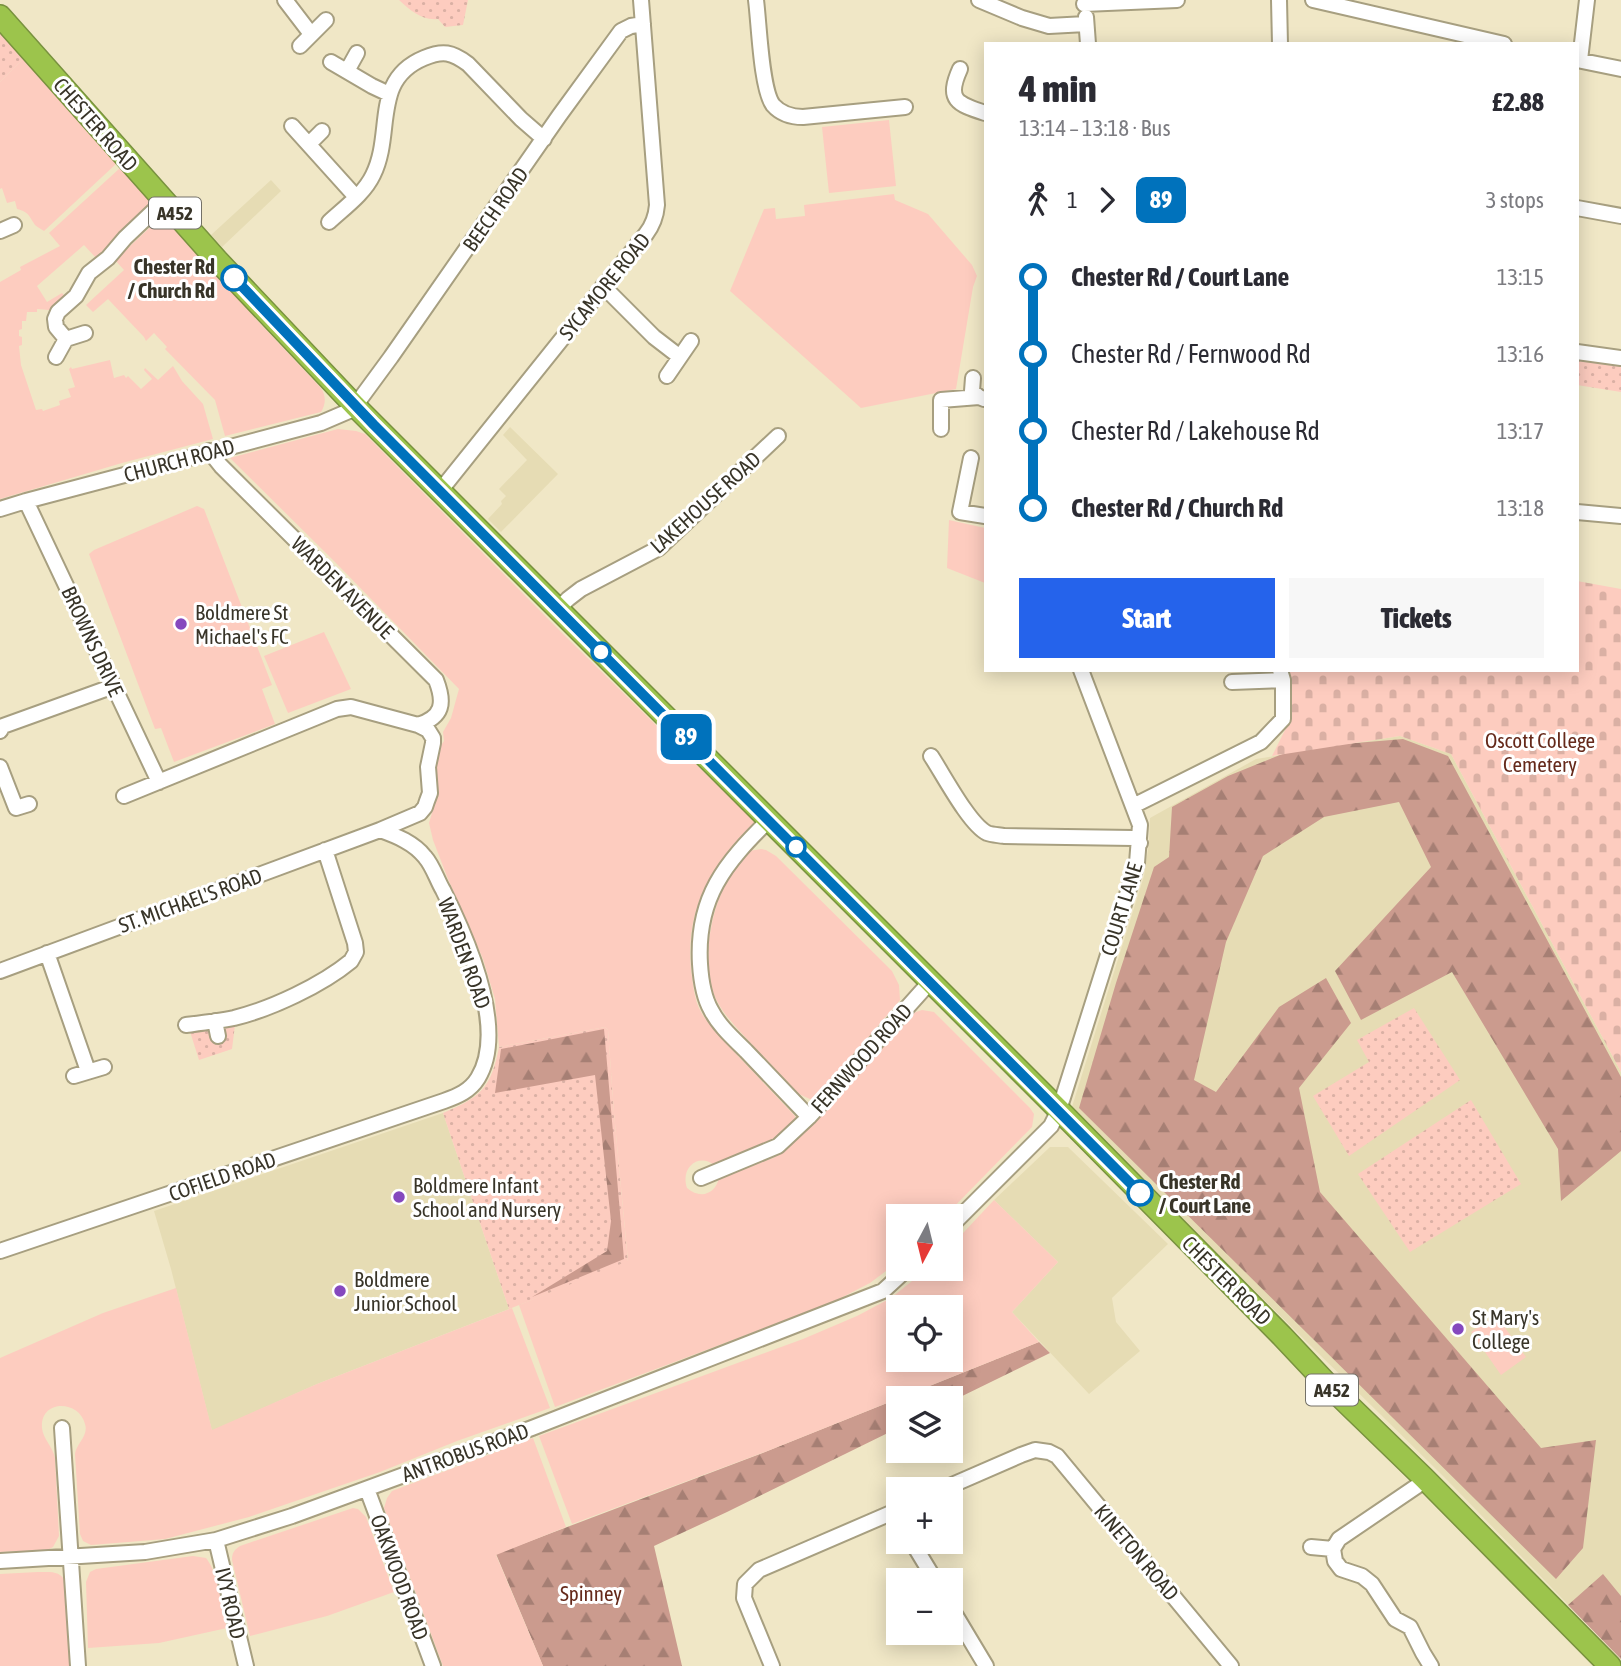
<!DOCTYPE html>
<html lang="en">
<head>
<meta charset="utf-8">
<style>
	:root { --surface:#fff; --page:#f7f7f7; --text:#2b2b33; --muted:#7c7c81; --accent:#2563eb }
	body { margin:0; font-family:"Asap Condensed",sans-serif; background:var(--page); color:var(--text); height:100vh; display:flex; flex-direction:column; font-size:26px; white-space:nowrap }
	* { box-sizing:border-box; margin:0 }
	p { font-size:23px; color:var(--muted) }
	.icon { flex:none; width:38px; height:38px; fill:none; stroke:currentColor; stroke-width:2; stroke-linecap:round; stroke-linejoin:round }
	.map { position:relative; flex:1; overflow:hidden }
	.sheet { position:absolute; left:984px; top:42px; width:595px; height:630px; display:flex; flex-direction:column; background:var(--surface); border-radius:0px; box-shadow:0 4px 18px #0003 }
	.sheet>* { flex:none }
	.badge { padding:0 14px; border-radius:10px; font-size:24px; line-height:46px }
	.needle { width:46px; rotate:187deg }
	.controls { position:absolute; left:886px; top:1204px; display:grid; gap:14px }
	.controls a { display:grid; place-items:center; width:77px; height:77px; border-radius:0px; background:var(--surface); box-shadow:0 4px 18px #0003; font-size:35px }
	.map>.badge { position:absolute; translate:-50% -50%; box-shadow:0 0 0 4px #fff }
	.legs { display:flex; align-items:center; gap:10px; height:77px; padding:0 35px; font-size:23px }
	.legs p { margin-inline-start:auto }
	.headline { display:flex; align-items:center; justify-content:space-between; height:119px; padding:0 35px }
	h1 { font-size:38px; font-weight:800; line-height:52px }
	.primary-button { display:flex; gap:14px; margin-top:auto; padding:14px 35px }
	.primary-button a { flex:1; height:80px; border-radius:0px; background:var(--accent); color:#fff; font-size:28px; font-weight:800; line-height:80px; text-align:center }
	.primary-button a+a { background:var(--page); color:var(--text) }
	ul { padding:0 35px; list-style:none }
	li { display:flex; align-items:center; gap:24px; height:77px; font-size:26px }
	li i { display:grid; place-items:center; width:10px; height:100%; margin:0 9px; background:currentColor }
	li i::after { content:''; width:18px; height:18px; margin:-9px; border:5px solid; border-radius:50%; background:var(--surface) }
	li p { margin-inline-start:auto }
	li:first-child i { background:linear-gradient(#0000 50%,currentColor 0) }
	li:last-child i { background:linear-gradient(currentColor 50%,#0000 0) }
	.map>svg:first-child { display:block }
</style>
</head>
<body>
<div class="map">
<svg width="1621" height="1666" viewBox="0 0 1621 1666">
	<defs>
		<pattern id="grass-dots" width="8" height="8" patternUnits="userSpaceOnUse" patternTransform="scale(1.75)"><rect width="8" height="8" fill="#fdccbf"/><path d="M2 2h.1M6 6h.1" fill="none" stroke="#dab0a4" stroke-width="1.8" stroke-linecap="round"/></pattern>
		<pattern id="forest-firs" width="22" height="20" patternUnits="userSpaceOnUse" patternTransform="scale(1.75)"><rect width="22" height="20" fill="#cb9b8e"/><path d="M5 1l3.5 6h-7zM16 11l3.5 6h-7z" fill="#a67f74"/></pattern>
		<pattern id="cemetery-stones" width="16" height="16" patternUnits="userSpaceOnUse" patternTransform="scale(1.75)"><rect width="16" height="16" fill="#fdccbf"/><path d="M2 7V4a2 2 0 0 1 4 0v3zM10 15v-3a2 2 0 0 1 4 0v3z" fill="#dab0a4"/></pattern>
	</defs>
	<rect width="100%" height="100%" fill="#f0e7c6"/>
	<!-- built -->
	<path fill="#e6dcb4" d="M 271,180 L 281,191 L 222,247 L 211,235 Z
		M 510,427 L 558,474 L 501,532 L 488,519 L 502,504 L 501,501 L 506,496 L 499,489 L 527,460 L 503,435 Z
		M 1400,736 L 1451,754 L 1621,1072 L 1621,1659 L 1444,1477 L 1071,1110 L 1144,876 L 1149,843 L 1150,818 L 1256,759 Z
		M 443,1113 L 509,1309 L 317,1384 L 212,1431 L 171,1269 L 154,1211 Z
		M 1050,1147 L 1068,1147 L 1168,1244 L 1112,1298 L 1116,1322 L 1140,1351 L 1089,1394 L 1012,1312 L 1058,1262 L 994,1200 Z"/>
	<!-- grass -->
	<path fill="url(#grass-dots)" d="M 399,0 L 468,0 L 463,25 L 445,27 L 438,19 C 422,21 410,10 399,0 Z
		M 0,33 L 23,59 L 0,82 Z
		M 1577,359 L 1621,366 L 1621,392 L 1577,385 Z
		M 1414,1008 L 1460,1080 L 1349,1156 L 1313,1096 L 1369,1062 L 1357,1040 Z
		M 187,1022 C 202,1027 211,1026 215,1043 L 222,1041 L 222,1032 L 225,1028 L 235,1025 L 232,1049 L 199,1060 Z
		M 605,1027 L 608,1030 L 614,1113 L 628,1262 L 509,1309 L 443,1113 C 481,1097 491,1088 499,1047 Z
		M 1471,1100 L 1521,1184 L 1410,1252 L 1358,1174 Z"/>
	<!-- forest -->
	<path fill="url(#forest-firs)" d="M 1403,739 L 1448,756 L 1621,1077 L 1621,1151 L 1561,1201 L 1558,1149 L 1452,972 L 1361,1020 L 1335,971 L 1431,867 L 1399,802 L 1324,817 L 1263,856 L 1226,942 L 1194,1080 L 1216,1092 L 1279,1007 L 1326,978 L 1351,1023 L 1299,1088 L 1320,1192 L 1541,1448 L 1596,1440 L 1583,1548 L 1556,1579 L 1079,1108 L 1116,983 L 1154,867 L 1169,857 L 1172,807 L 1228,776 L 1297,748 Z
		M 604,1029 L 624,1259 L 532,1297 L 607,1251 L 611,1221 L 595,1075 L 495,1093 L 501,1049 Z
		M 1039,1342 L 1050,1353 L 950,1402 L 950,1398 L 898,1398 L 898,1428 L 727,1512 L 654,1546 L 682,1666 L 543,1666 L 496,1554 L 765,1452 Z
		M 1603,1574 L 1621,1596 L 1621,1659 L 1568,1605 Z"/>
	<!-- cemetery -->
	<path fill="url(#cemetery-stones)" d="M 1577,581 L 1621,589 L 1621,1072 L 1451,754 L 1400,736 L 1272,756 L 1292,716 L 1285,670 L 1577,670 Z"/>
	<!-- garden -->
	<path fill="#fdccbf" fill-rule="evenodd" d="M 23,59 L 117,163 L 44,231 C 41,229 37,227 35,225 C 29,216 29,212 17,209 L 15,201 L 7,203 L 2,188 L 0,189 L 0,82 Z
		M 889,120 L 896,186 L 829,193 L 822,127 Z
		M 120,168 L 149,200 L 147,208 L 116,236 L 96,258 L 84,245 L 37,286 L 47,302 L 62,293 L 65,296 L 49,310 L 37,309 L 37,312 L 27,312 L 26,321 L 22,321 L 22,329 L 19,330 L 19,336 L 22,337 L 22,345 L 19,346 L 21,365 L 36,410 L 42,409 L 43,411 L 60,405 L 59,401 L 71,397 L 68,389 L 75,387 L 69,369 L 71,367 L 72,369 L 110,360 L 114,378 L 124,375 L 126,378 L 128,376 L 141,389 L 152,379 L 144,370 L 145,368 L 158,380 L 173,366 L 182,381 L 203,404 L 213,439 L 122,463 L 0,499 L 0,282 L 21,270 L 20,267 L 60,246 L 49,233 Z
		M 894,194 L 895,200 L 928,214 L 972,265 L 977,276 L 973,287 L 956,389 L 861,408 L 730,291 L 764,209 L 775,208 L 776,219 L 805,216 L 804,205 Z
		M 159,219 L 166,220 L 172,226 L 257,320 L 321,388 C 326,396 326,404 321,412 L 225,436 L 215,400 L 165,349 L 167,347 L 154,333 L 146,341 L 144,337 L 108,299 L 93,312 L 86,305 L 124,270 L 115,260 Z
		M 338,429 L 356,431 L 365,434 L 563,634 L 755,822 C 712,863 685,908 691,970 C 693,983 694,1000 701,1012 C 706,1021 714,1029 721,1038 L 795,1116 L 796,1120 L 770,1142 L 714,1165 C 699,1153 680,1167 687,1188 C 700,1199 715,1195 719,1178 L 773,1158 L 789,1147 L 853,1081 L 913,1013 L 922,1010 L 934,1012 L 1030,1108 L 1034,1114 L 1032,1127 L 945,1216 L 898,1216 L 898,1262 L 870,1283 L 831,1303 L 555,1407 L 519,1305 L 628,1261 L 614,1113 L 608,1030 L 605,1027 L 499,1047 L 495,999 L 483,959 L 448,879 L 433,840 L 429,823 L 435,803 L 436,789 L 433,768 L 436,753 L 444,741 L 443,732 L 451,718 L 459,689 L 335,562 L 230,458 Z
		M 197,506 L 204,509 L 272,685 L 262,689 L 275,724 L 174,762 L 161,728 L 155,729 L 89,554 L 94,550 Z
		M 949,520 L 985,528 L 985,583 L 947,568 Z
		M 324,632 L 351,689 L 288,713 L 264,656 Z
		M 761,849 L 766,850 L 776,856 L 892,971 L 899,985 L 900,1000 L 816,1099 L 812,1100 L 799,1094 C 785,1080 772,1065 758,1051 C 744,1035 727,1020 717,1001 C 701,971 709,921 722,891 C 727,880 740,856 750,851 C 752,850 758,850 761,849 Z
		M 994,1200 L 1058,1262 L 1012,1312 L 1039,1342 L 765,1452 L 572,1524 L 539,1436 L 803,1339 L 857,1316 L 891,1298 L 927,1269 L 950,1269 L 950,1247 ZM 950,1307 L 950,1360 L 898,1360 L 898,1307 Z
		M 176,1288 L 212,1430 L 317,1384 L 512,1308 L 550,1408 L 457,1441 L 380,1472 L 249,1517 L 165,1539 L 91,1545 L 83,1541 L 80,1534 L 75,1454 C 76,1444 89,1436 85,1424 C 79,1400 40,1399 42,1428 C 43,1439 53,1447 55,1458 L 59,1536 L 53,1547 L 47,1550 L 0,1552 L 0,1358 L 103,1313 Z
		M 1496,1315 L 1526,1357 L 1501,1375 L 1471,1332 Z
		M 533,1438 L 566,1527 L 496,1555 L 543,1666 L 443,1666 L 384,1508 L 387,1498 L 392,1491 Z
		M 353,1508 L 358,1509 L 366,1517 L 394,1592 L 327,1616 L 250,1636 L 232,1560 C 232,1553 234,1550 240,1546 Z
		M 193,1556 L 206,1558 C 219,1574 222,1608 227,1628 L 159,1643 L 88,1648 L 86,1582 L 90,1572 L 96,1569 Z
		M 38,1572 C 50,1572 61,1570 66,1583 L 70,1666 L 0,1666 L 0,1574 Z"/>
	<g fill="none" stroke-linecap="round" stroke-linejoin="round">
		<!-- minor casing -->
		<g stroke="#a79f80" stroke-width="18">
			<path id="minor" d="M 285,0 L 311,34
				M 756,0 C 759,22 761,89 773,105 C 781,114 791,117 803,117 L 905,107
				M 979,0 L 1022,18 L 1049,26 L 1086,24
				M 1279,0 L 1280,44
				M 1313,0 L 1504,44
				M 1084,4 L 1177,0
				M 1086,17 L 1088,44
				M 300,46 L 326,20
				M 1577,60 L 1621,69
				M 1580,60 L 1587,0
				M 331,62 L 372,86 L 389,94
				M 960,69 C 946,100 957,104 985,113
				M 347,71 L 357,53
				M 292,126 L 356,197
				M 309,144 L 322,131
				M 1577,208 L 1621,216
				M 329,222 C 344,208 364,194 373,175 C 394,133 371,80 424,58 C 443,50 452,52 468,64 L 521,119 L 544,139
				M 0,231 L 14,225
				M 603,286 L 654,337 L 680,357 L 691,341
				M 66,339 L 56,327 L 55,319 L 58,312 L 76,296 L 89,273 L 108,258 L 125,238 L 164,201
				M 1577,352 L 1621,358
				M 56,357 L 66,339 L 85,333
				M 667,376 L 680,357
				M 973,378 L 972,391 L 979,397 L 984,399
				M 941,429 L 941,400 L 979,397
				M 209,451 L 221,466 L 436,680 C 445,703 443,717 418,725
				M 971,458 L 960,512 L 985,516
				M 440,491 L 646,234 C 653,225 656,217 657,205 L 641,0
				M 26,501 L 159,782
				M 0,509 L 26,501 L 321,423 L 349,411 L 355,406 L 391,357 L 559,116 L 621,31 L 631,26 L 643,24
				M 1577,512 L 1621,516
				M 558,609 L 568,599 L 581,589 L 659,548 L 778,436
				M 1232,682 L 1283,680
				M 0,731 L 3,726 L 114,686
				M 931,756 C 943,774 969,824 987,833 C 992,835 999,835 1004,836 L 1133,838 L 1140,843
				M 0,767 L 16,808 L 29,804
				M 1133,806 L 1261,742 L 1283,719 L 1283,680 L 1280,670
				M 769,820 C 725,863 696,898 700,964 C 701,980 703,996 711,1010 C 719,1026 734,1039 746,1051 C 767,1073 788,1095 809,1117 L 930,982
				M 47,953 L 88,1071
				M 0,971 L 380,830 L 420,813 L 425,807 L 427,801 L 430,793 L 428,767 L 433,743 L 433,738 L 428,730 L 418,725 L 351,707 L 337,709 L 124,796
				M 215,1021 L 218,1036
				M 186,1025 C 202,1023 219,1021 234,1018 C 271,1009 322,985 351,961 L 356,952 L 355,943 L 325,850
				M 74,1076 L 104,1067
				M 701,1178 L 778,1146 L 809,1117
				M 950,1227 L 1051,1126 L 1059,1110 L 1137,863 L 1140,825 L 1081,670
				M 0,1251 L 444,1101 C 458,1096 470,1091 478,1078 C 508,1029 466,936 443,890 C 437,880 433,866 425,857 C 414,843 397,836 380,830
				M 62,1428 L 78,1666
				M 1424,1478 L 1417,1486 L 1339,1539 L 1333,1549 L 1335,1561 L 1341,1569 L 1362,1576 L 1372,1584 L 1395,1619 L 1410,1627 L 1423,1653 L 1431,1666
				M 367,1489 L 433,1666
				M 943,1489 L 1021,1455 L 1035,1450 L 1049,1452 L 1057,1456 L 1231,1666
				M 216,1540 L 246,1666
				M 912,1542 L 935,1580
				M 1311,1547 L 1333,1549
				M 0,1561 L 145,1552 L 216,1540 L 292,1516 L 532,1428 L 883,1291 L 907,1269
				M 950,1606 L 986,1666
				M 772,1666 L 744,1598 L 745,1584 L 759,1570 L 898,1510"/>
		</g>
		<!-- highway casing -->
		<g stroke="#79923f" stroke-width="24">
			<path id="highway" d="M 0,16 L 217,260 L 355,406 L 1059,1110 L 1282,1336 L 1330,1387 L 1424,1478 L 1610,1666"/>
		</g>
		<!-- minor -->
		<use href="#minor" stroke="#fff" stroke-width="14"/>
		<!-- highway -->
		<use href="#highway" stroke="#9cc44c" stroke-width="21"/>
	</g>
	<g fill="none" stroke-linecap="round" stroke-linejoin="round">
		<!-- line-1 casing -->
		<g stroke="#fff" stroke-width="16">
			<path id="line-1" d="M 234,278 L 374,425 L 1140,1193"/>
		</g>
		<!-- line-1 -->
		<use href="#line-1" stroke="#0072bc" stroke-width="10"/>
	</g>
	<!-- markers -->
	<g fill="#fff" stroke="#0072bc" stroke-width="3.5">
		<circle cx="234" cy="278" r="12"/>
		<circle cx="601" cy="652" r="9"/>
		<circle cx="796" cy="847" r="9"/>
		<circle cx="1140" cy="1193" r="12"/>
	</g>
	<g fill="#8548be" stroke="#fff" stroke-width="2.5">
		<circle cx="181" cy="624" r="7"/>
		<circle cx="399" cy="1197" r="7"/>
		<circle cx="340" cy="1291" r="7"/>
		<circle cx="1458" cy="1329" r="7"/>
	</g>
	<g text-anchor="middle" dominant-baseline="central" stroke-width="6" stroke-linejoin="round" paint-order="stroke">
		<!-- shield labels -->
		<g fill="#fff" stroke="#747168" stroke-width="2">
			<rect x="149" y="197.5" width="52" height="31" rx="5"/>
			<rect x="1306" y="1374.5" width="52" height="31" rx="5"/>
		</g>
		<g font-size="19" font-weight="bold" fill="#383428">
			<text x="175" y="213">A452</text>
			<text x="1332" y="1390">A452</text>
		</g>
		<!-- street labels -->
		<g font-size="21" fill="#383428" stroke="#fff">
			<text transform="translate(96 124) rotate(49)">CHESTER ROAD</text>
			<text transform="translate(495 209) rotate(-55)">BEECH ROAD</text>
			<text transform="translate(604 286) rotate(-51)">SYCAMORE ROAD</text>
			<text transform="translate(179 460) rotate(-15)">CHURCH ROAD</text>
			<text transform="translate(705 502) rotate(-42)">LAKEHOUSE ROAD</text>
			<text transform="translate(343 587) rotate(45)">WARDEN AVENUE</text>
			<text transform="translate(93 641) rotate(65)">BROWNS DRIVE</text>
			<text transform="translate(190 900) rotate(-20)">ST. MICHAEL'S ROAD</text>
			<text transform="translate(1121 909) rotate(-73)">COURT LANE</text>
			<text transform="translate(465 953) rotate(70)">WARDEN ROAD</text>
			<text transform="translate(861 1058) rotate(-48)">FERNWOOD ROAD</text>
			<text transform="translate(222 1176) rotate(-19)">COFIELD ROAD</text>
			<text transform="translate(1227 1280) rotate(45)">CHESTER ROAD</text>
			<text transform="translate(465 1452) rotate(-20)">ANTROBUS ROAD</text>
			<text transform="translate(1137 1552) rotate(50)">KINETON ROAD</text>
			<text transform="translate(400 1577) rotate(70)">OAKWOOD ROAD</text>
			<text transform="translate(231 1603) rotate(77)">IVY ROAD</text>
		</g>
		<!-- stop labels -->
		<g font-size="21" font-weight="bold" fill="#383428" stroke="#fff" text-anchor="end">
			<text x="215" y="266">Chester Rd<tspan x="215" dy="24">/ Church Rd</tspan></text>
			<text x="1159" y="1181" text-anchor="start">Chester Rd<tspan x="1159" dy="24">/ Court Lane</tspan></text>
		</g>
		<!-- poi labels -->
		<g font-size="21" fill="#383428" stroke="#fff" text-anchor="start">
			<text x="195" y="612">Boldmere St<tspan x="195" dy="24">Michael's FC</tspan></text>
			<text x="413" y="1185">Boldmere Infant<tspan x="413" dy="24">School and Nursery</tspan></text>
			<text x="354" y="1279">Boldmere<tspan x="354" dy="24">Junior School</tspan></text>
			<text x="1472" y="1317">St Mary's<tspan x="1472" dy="24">College</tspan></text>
		</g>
		<!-- park labels -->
		<g font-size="21" fill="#65291a" stroke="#fff">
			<text x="1540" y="740">Oscott College<tspan x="1540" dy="24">Cemetery</tspan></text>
			<text x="591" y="1593">Spinney</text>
		</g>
	</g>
</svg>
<div class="controls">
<a><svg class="needle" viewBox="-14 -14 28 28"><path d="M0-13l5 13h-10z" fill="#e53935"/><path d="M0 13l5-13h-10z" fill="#7c7c81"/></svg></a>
<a><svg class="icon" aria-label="locate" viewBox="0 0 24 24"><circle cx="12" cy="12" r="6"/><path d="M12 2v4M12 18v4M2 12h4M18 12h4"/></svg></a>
<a><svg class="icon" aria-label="layers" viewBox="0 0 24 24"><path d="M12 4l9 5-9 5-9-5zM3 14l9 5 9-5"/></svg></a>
<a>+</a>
<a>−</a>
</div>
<b class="badge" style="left:686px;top:737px;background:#0072bc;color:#fff">89</b>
<section class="sheet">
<div class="headline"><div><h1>4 min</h1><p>13:14 – 13:18 · Bus</p></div><b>£2.88</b></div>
<div class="legs"><svg class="icon" aria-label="walk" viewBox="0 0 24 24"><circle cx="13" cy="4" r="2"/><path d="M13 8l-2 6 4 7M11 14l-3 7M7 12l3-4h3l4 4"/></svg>1<svg class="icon" aria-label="forward" viewBox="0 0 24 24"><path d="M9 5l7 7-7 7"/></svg><b class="badge" style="background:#0072bc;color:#fff">89</b><p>3 stops</p></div>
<ul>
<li><i style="color:#0072bc"></i><b>Chester Rd / Court Lane</b><p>13:15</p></li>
<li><i style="color:#0072bc"></i><span>Chester Rd / Fernwood Rd</span><p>13:16</p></li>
<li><i style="color:#0072bc"></i><span>Chester Rd / Lakehouse Rd</span><p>13:17</p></li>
<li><i style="color:#0072bc"></i><b>Chester Rd / Church Rd</b><p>13:18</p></li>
</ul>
<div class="primary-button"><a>Start</a><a>Tickets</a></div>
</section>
</div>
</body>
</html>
